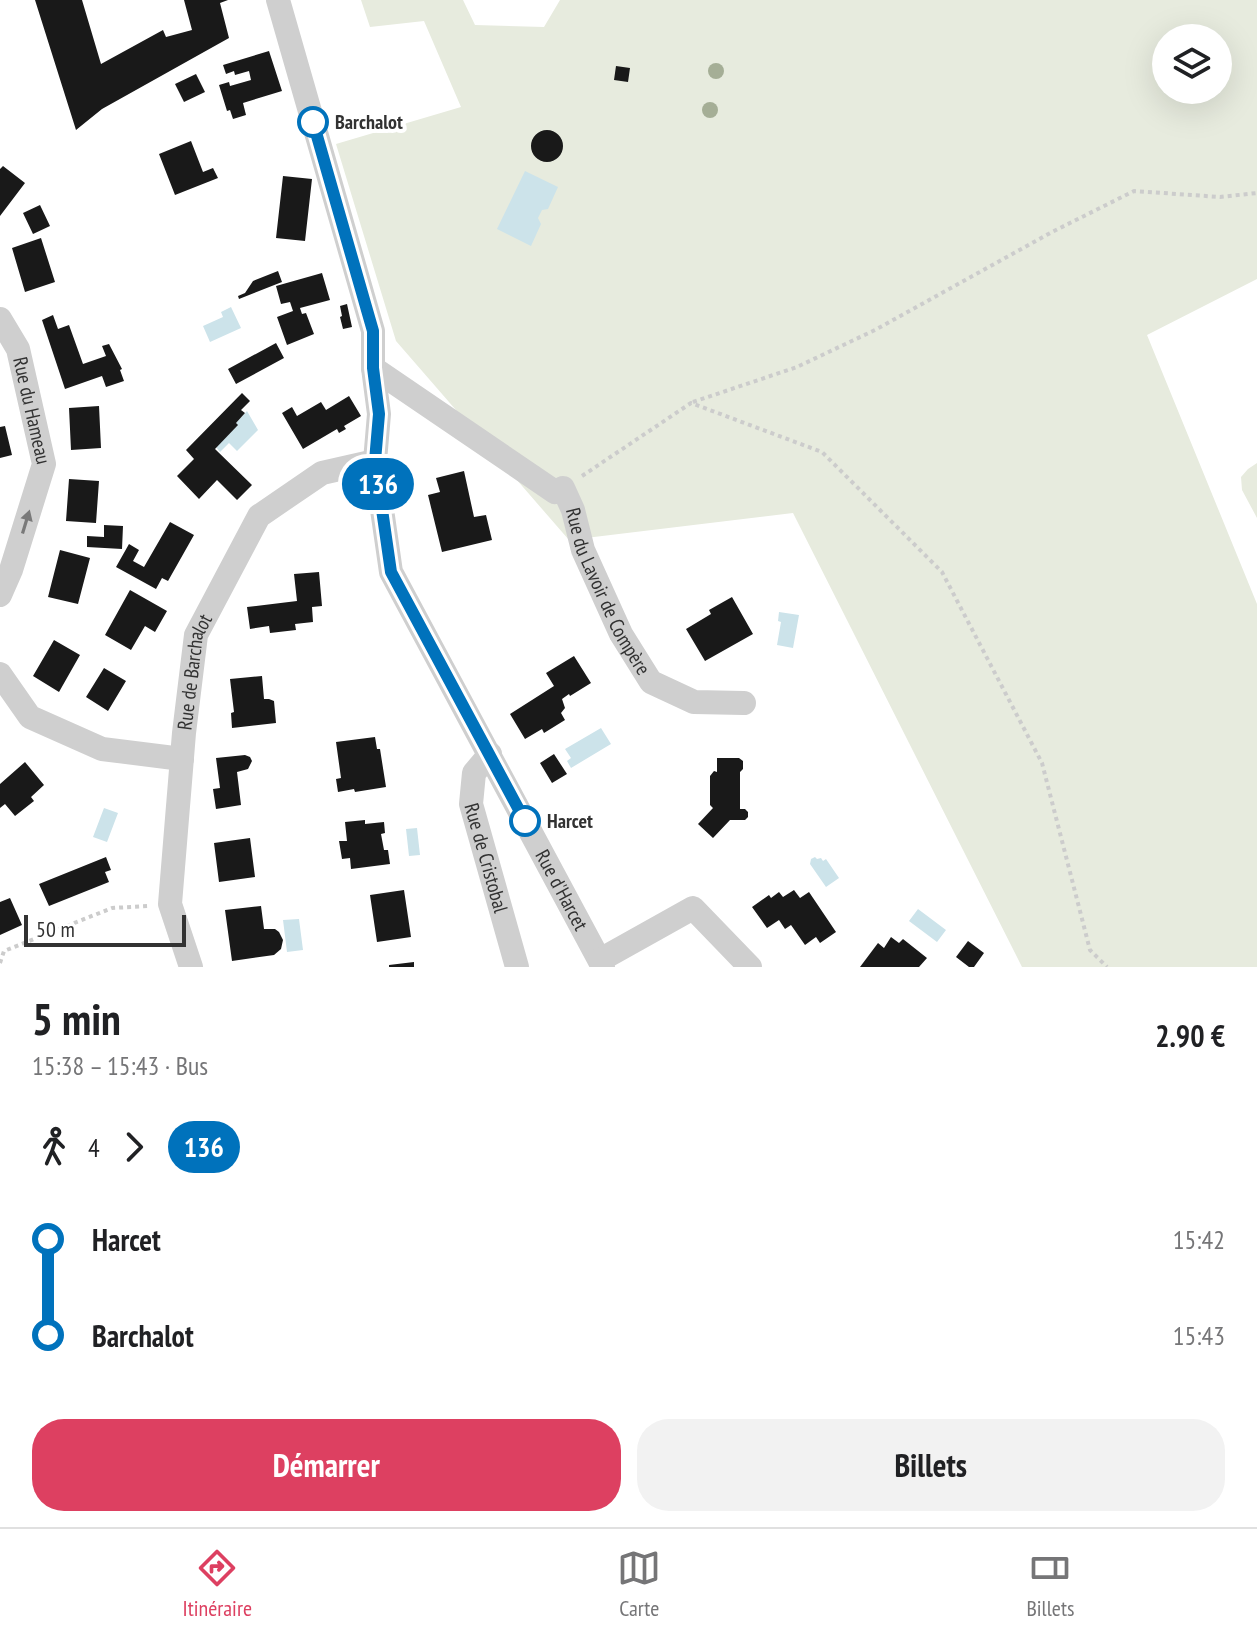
<!DOCTYPE html>
<html lang="fr">
<head>
<meta charset="utf-8">
<style>
	:root { --surface:#fff; --page:#f2f2f2; --text:#202124; --muted:#757577; --line:#e0e0e0; --accent:#dd4061 }
	body { margin:0; font-family:"PT Sans Narrow",sans-serif; background:var(--page); color:var(--text); height:100vh; display:flex; flex-direction:column; font-size:30px; white-space:nowrap }
	* { box-sizing:border-box; margin:0 }
	p { font-size:26px; color:var(--muted) }
	.icon { flex:none; width:44px; height:44px; fill:none; stroke:currentColor; stroke-width:2; stroke-linecap:round; stroke-linejoin:round }
	.map { position:relative; height:967px; overflow:hidden }
	.sheet { display:flex; flex-direction:column; background:var(--surface); flex:1 }
	.sheet>* { flex:none }
	.badge { padding:0 16px; border-radius:26px; font-size:28px; line-height:52px }
	.controls { position:absolute; left:1152px; top:24px; display:grid; gap:16px }
	.controls a { display:grid; place-items:center; width:80px; height:80px; border-radius:50%; background:var(--surface); box-shadow:0 8px 32px #0002; font-size:40px }
	.scale { position:absolute; left:24px; bottom:20px; width:162px; box-sizing:border-box; padding-left:8px; border:4px solid #323232; border-top:0; font-size:22px; line-height:28px; white-space:nowrap; color:#323232; -webkit-text-stroke:6px #fff; paint-order:stroke }
	.map>.badge { position:absolute; translate:-50% -50%; box-shadow:0 0 0 4px #fff }
	.legs { display:flex; align-items:center; gap:12px; height:88px; padding:0 32px; font-size:26px }
	.legs p { margin-inline-start:auto }
	.headline { display:flex; align-items:center; justify-content:space-between; height:136px; padding:0 32px }
	h1 { font-size:44px; font-weight:700; line-height:60px }
	.action { display:flex; gap:16px; margin-top:auto; padding:16px 32px }
	.action a { flex:1; height:92px; border-radius:32px; background:var(--accent); color:#fff; font-size:32px; font-weight:700; line-height:92px; text-align:center }
	.action a+a { background:var(--page); color:var(--text) }
	ul { padding:0 32px; list-style:none }
	li { display:flex; align-items:center; gap:28px; height:96px; font-size:30px }
	li i { display:grid; place-items:center; width:12px; height:100%; margin:0 10px; background:currentColor }
	li i::after { content:''; width:20px; height:20px; margin:-10px; border:6px solid; border-radius:50%; background:var(--surface) }
	li p { margin-inline-start:auto }
	li:first-child i { background:linear-gradient(#0000 50%,currentColor 0) }
	li:last-child i { background:linear-gradient(currentColor 50%,#0000 0) }
	.tabs { display:flex; justify-content:space-around; align-items:center; height:112px; border-top:2px solid var(--line); background:var(--surface); font-size:22px; color:var(--muted) }
	.tabs a { display:grid; justify-items:center; gap:4px }
	.tabs .active { color:var(--accent) }
	.map>svg:first-child { display:block }
</style>
</head>
<body>
<div class="map">
<svg width="1257" height="967" viewBox="0 0 1257 967">
	<rect width="100%" height="100%" fill="#fff"/>
	<!-- green -->
	<path fill="#e7ebde" fill-rule="evenodd" d="M 361,0 L 463,0 L 475,25 L 544,27 L 560,0 L 1257,0 L 1257,279 L 1147,335 L 1257,604 L 1257,967 L 1022,967 L 793,513 L 569,540 L 396,341 L 336,144 L 461,107 L 424,21 L 370,27 ZM 1166,38 L 1218,38 L 1218,90 L 1166,90 Z
		M 1257,463 L 1257,518 L 1242,490 L 1241,477 L 1248,469 Z"/>
	<!-- water -->
	<path fill="#cce3ea" d="M 525,171 L 558,187 L 548,209 L 542,210 L 538,218 L 541,224 L 531,246 L 497,229 Z
		M 231,307 L 241,328 L 210,342 L 203,326 L 223,317 L 221,312 Z
		M 247,411 L 258,430 L 237,451 L 229,443 L 220,452 L 216,447 L 237,426 L 236,423 Z
		M 779,612 L 799,615 L 793,648 L 777,645 L 781,622 L 778,621 Z
		M 601,728 L 611,744 L 571,768 L 567,761 L 571,758 L 565,749 Z
		M 104,808 L 118,813 L 107,842 L 93,837 Z
		M 417,828 L 420,855 L 409,856 L 406,829 Z
		M 815,857 L 817,859 L 821,858 L 823,861 L 826,859 L 839,878 L 826,887 L 810,864 L 811,859 Z
		M 918,909 L 946,930 L 937,942 L 909,921 Z
		M 299,919 L 303,950 L 287,952 L 283,920 Z"/>
	<!-- building -->
	<path fill="#191919" d="M 35,0 L 82,0 L 101,64 L 163,30 L 166,37 L 192,30 L 184,0 L 228,0 L 220,3 L 229,38 L 102,109 L 76,130 Z
		M 269,51 L 282,91 L 243,103 L 246,115 L 233,119 L 230,110 L 227,111 L 219,85 L 229,82 L 230,86 L 251,80 L 249,71 L 235,75 L 234,71 L 226,74 L 223,65 Z
		M 616,66 L 630,68 L 628,82 L 614,80 Z
		M 196,74 L 205,92 L 184,102 L 175,84 Z
		M531 146a16 16 0 1 1 32 0a16 16 0 1 1-32 0Z
		M 191,141 L 203,172 L 213,168 L 218,178 L 175,195 L 159,154 Z
		M 3,166 L 25,183 L 0,216 L 0,169 Z
		M 283,176 L 312,179 L 305,241 L 276,238 Z
		M 40,205 L 50,226 L 33,234 L 23,213 Z
		M 41,238 L 55,282 L 25,292 L 12,248 Z
		M 278,271 L 282,282 L 239,299 L 238,296 L 245,293 L 253,281 Z
		M 322,273 L 330,300 L 300,308 L 302,314 L 306,313 L 314,334 L 287,345 L 277,317 L 293,311 L 290,302 L 281,304 L 276,286 Z
		M 347,304 L 352,327 L 343,329 L 340,317 L 342,316 L 340,306 Z
		M 53,315 L 58,329 L 69,325 L 83,364 L 106,356 L 102,346 L 109,344 L 122,369 L 120,370 L 124,381 L 106,387 L 102,376 L 65,389 L 42,320 Z
		M 276,343 L 284,358 L 236,384 L 228,369 Z
		M 242,393 L 250,401 L 241,410 L 245,413 L 236,423 L 238,425 L 215,449 L 252,485 L 237,500 L 217,480 L 199,499 L 177,476 L 194,459 L 186,450 Z
		M 349,396 L 361,416 L 344,426 L 346,429 L 339,433 L 337,429 L 303,449 L 282,413 L 292,407 L 297,416 L 321,402 L 326,410 Z
		M 99,406 L 101,448 L 71,450 L 69,408 Z
		M 5,426 L 12,455 L 0,458 L 0,427 Z
		M 464,471 L 474,517 L 486,515 L 492,540 L 442,552 L 428,495 L 440,492 L 436,478 Z
		M 69,479 L 99,481 L 96,523 L 66,521 Z
		M 170,522 L 194,535 L 168,581 L 162,578 L 156,589 L 116,567 L 129,544 L 139,550 L 133,561 L 144,567 Z
		M 104,525 L 123,526 L 122,549 L 87,547 L 87,536 L 104,537 Z
		M 60,550 L 90,558 L 78,604 L 48,597 Z
		M 319,572 L 322,606 L 312,607 L 313,622 L 295,624 L 296,630 L 270,633 L 269,626 L 250,629 L 247,607 L 297,601 L 294,574 Z
		M 130,590 L 167,611 L 155,632 L 145,626 L 131,650 L 105,635 Z
		M 732,597 L 753,634 L 705,661 L 686,629 L 711,614 L 709,610 Z
		M 54,640 L 80,655 L 59,692 L 33,676 Z
		M 574,656 L 591,683 L 570,696 L 569,694 L 562,699 L 565,708 L 561,713 L 565,720 L 544,733 L 542,729 L 525,739 L 510,714 L 554,686 L 546,673 Z
		M 104,668 L 126,681 L 108,711 L 86,697 Z
		M 262,676 L 264,699 L 269,699 L 274,701 L 276,723 L 232,728 L 231,713 L 234,712 L 230,679 Z
		M 375,737 L 377,749 L 380,749 L 386,787 L 355,792 L 354,789 L 338,792 L 336,779 L 341,778 L 336,742 Z
		M 554,754 L 567,774 L 552,783 L 540,763 Z
		M 245,755 L 250,757 L 252,761 L 248,769 L 237,772 L 241,805 L 216,809 L 213,789 L 220,788 L 216,758 Z
		M 717,758 L 739,758 L 743,761 L 743,769 L 740,772 L 740,809 L 745,809 L 748,812 L 748,817 L 745,820 L 730,820 L 713,838 L 698,824 L 713,808 L 710,805 L 710,776 L 714,771 L 717,772 Z
		M 25,762 L 44,785 L 31,797 L 34,801 L 15,816 L 5,804 L 0,808 L 0,784 Z
		M 365,820 L 365,824 L 384,822 L 385,833 L 381,834 L 384,850 L 388,850 L 390,864 L 351,869 L 350,858 L 342,859 L 339,841 L 347,841 L 345,822 Z
		M 250,838 L 255,877 L 219,882 L 214,843 Z
		M 106,857 L 111,870 L 105,872 L 109,882 L 49,906 L 39,884 Z
		M 404,890 L 411,937 L 377,942 L 370,895 Z
		M 794,890 L 800,898 L 809,892 L 836,932 L 820,943 L 816,937 L 805,945 L 791,925 L 785,929 L 779,920 L 767,928 L 752,907 L 769,895 L 771,898 L 779,892 L 783,897 Z
		M 10,898 L 22,925 L 0,935 L 0,902 Z
		M 261,906 L 264,929 L 275,929 L 279,932 L 283,940 L 281,949 L 274,955 L 232,961 L 225,910 Z
		M 891,937 L 899,943 L 903,939 L 927,958 L 919,967 L 860,967 L 878,943 L 884,948 Z
		M 968,941 L 984,953 L 974,967 L 969,967 L 956,957 Z
		M 414,962 L 414,967 L 389,967 L 389,965 Z"/>
	<g fill="none" stroke-linecap="round" stroke-linejoin="round">
		<!-- path -->
		<path stroke="#ccc" stroke-width="4" stroke-dasharray="4 4" stroke-linecap="butt" d="M 693,402 L 797,367 L 875,330 L 1052,232 L 1134,191 L 1220,197 L 1257,193
			M 582,476 L 691,403 L 822,452 L 942,572 L 1042,763 L 1090,950 L 1107,967
			M 0,963 L 4,951 L 112,908 L 148,906"/>
		<!-- minor -->
		<g stroke="#cfcfcf" stroke-width="24">
			<path id="s1" d="M 278,0 L 373,331 L 373,368 L 379,414 L 375,461 L 391,572 L 603,967"/>
			<path id="s2" d="M 0,319 L 18,349 L 44,464 L 11,570 L 0,595"/>
			<path id="s3" d="M 373,368 L 555,492 L 563,488 L 573,510 L 583,550 L 621,634 L 651,682 L 694,702 L 744,703"/>
			<path d="M 0,674 L 30,717 L 102,749 L 182,759"/>
			<path id="s4" d="M 490,754 L 474,773 L 471,804 L 517,967"/>
			<path d="M 600,960 L 693,908 L 750,967"/>
			<path id="s5" d="M 191,967 L 170,904 L 184,733 L 196,635 L 259,516 L 322,473 L 375,461"/>
		</g>
	</g>
	<!-- trees -->
	<g fill="#a5ae96">
		<circle cx="716" cy="71" r="8"/>
		<circle cx="710" cy="110" r="8"/>
	</g>
	<!-- one-way arrows -->
	<defs><path id="oneway-solid" d="M-6-.8H1V-3.2L6.5 0L1 3.2V.8H-6Z" transform="scale(2)"/></defs>
	<use fill="#797979" href="#oneway-solid" transform="translate(26 522) rotate(-73)"/>
	<g fill="none" stroke-linecap="round" stroke-linejoin="round">
		<!-- line-1 casing -->
		<g stroke="#fff" stroke-width="18">
			<path id="line-1" d="M 313,122 L 373,331 L 373,368 L 379,414 L 375,461 L 391,572 L 525,821"/>
		</g>
		<!-- line-1 -->
		<use href="#line-1" stroke="#0072bc" stroke-width="12"/>
	</g>
	<!-- markers -->
	<g fill="#fff" stroke="#0072bc" stroke-width="4">
		<circle cx="313" cy="122" r="14"/>
		<circle cx="525" cy="821" r="14"/>
	</g>
	<g text-anchor="middle" dominant-baseline="central" stroke-width="8" stroke-linejoin="round" paint-order="stroke">
		<!-- stop labels -->
		<g font-size="20" font-weight="bold" fill="#323232" stroke="#fff" text-anchor="start">
			<text x="335" y="122">Barchalot</text>
			<text x="547" y="821">Harcet</text>
		</g>
		<!-- street labels -->
		<g font-size="20" fill="#323232" stroke="#fff">
			<text stroke="none"><textPath href="#s2" startOffset="98">Rue du Hameau</textPath></text>
			<text stroke="none"><textPath href="#s3" startOffset="342">Rue du Lavoir de Compère</textPath></text>
			<text stroke="none"><textPath href="#s5" startOffset="300">Rue de Barchalot</textPath></text>
			<text stroke="none"><textPath href="#s4" startOffset="112">Rue de Cristobal</textPath></text>
			<text stroke="none"><textPath href="#s1" startOffset="948">Rue d'Harcet</textPath></text>
		</g>
	</g>
</svg>
<div class="controls">
<a><svg class="icon" aria-label="layers" viewBox="0 0 24 24"><path d="M12 4l9 5-9 5-9-5zM3 14l9 5 9-5"/></svg></a>
</div>
<div class="scale">50 m</div>
<b class="badge" style="left:378px;top:484px;background:#0072bc;color:#fff">136</b>
</div>
<section class="sheet">
<div class="headline"><div><h1>5 min</h1><p>15:38 – 15:43 · Bus</p></div><b>2.90 €</b></div>
<div class="legs"><svg class="icon" aria-label="walk" viewBox="0 0 24 24"><circle cx="13" cy="4" r="2"/><path d="M13 8l-2 6 4 7M11 14l-3 7M7 12l3-4h3l4 4"/></svg>4<svg class="icon" aria-label="forward" viewBox="0 0 24 24"><path d="M9 5l7 7-7 7"/></svg><b class="badge" style="background:#0072bc;color:#fff">136</b></div>
<ul>
<li><i style="color:#0072bc"></i><b>Harcet</b><p>15:42</p></li>
<li><i style="color:#0072bc"></i><b>Barchalot</b><p>15:43</p></li>
</ul>
<div class="action"><a>Démarrer</a><a>Billets</a></div>
</section>
<nav class="tabs">
<a class="active"><svg class="icon" aria-label="directions" viewBox="0 0 24 24"><path d="M12 3l9 9-9 9-9-9zM9 14v-3h6M13 9l2 2-2 2"/></svg>Itinéraire</a>
<a><svg class="icon" aria-label="map" viewBox="0 0 24 24"><path d="M3 6l6-2 6 2 6-2v14l-6 2-6-2-6 2zM9 4v14M15 6v14"/></svg>Carte</a>
<a><svg class="icon" aria-label="tickets" viewBox="0 0 24 24"><path d="M3 7h18v10H3zM15 7v10"/></svg>Billets</a>
</nav>
</body>
</html>
